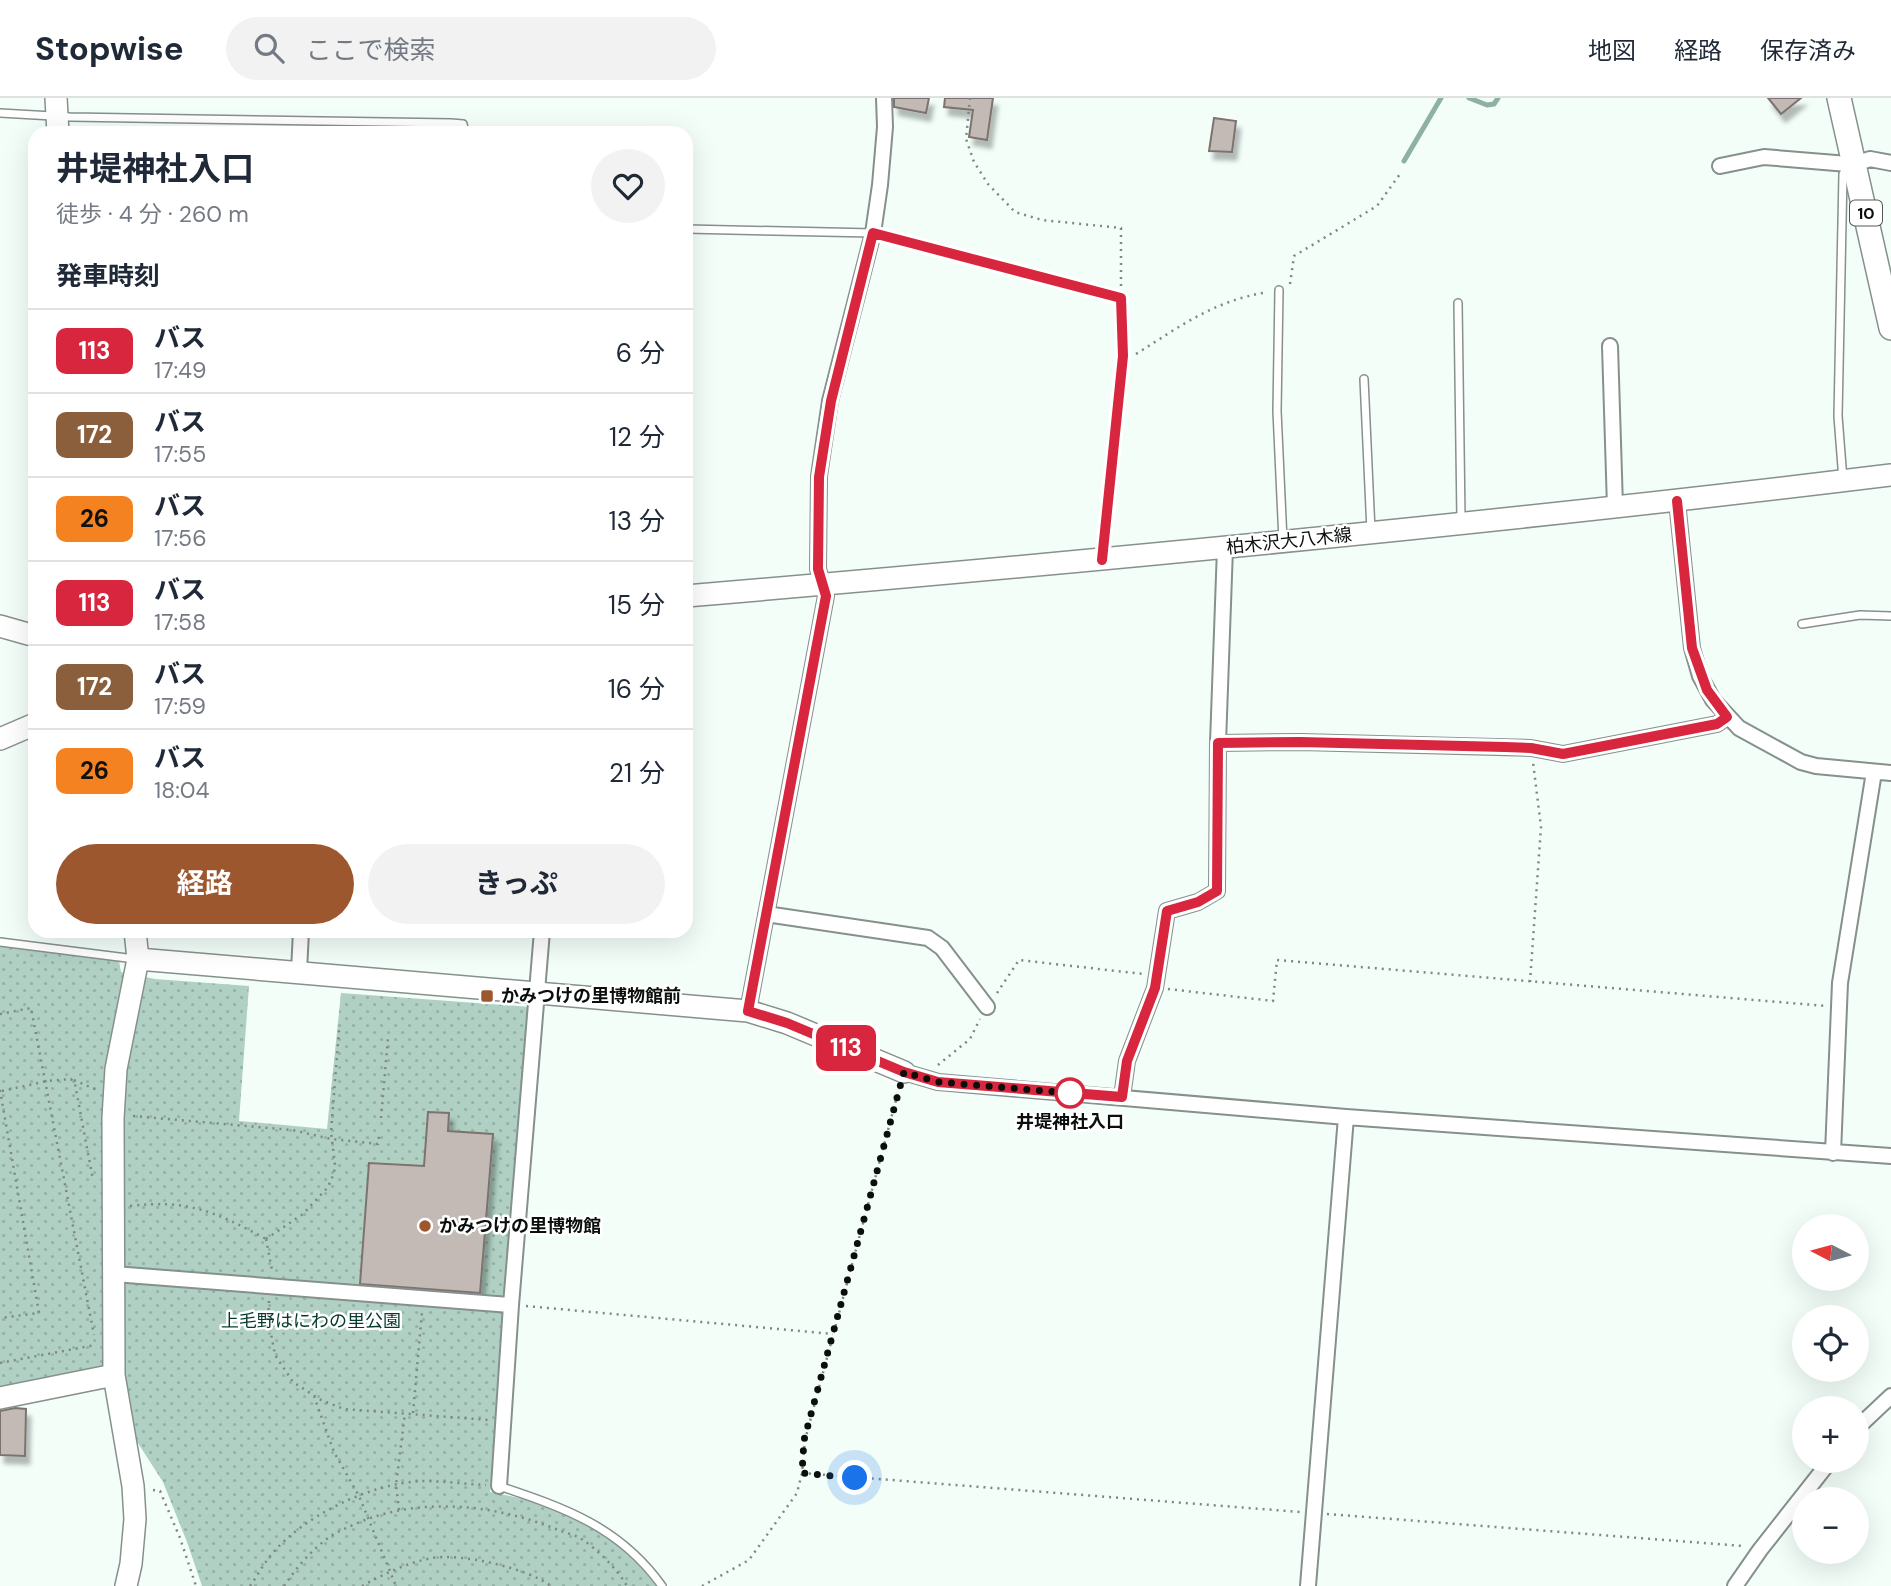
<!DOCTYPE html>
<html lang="ja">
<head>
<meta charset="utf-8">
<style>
	:root { --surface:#fff; --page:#f2f2f3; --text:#1f2937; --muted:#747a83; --line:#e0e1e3; --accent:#9d572e }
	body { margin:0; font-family:"DM Sans","Noto Sans JP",sans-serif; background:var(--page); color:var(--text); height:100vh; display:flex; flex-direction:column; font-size:26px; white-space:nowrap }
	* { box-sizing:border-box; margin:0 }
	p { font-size:23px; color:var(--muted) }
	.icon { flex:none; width:38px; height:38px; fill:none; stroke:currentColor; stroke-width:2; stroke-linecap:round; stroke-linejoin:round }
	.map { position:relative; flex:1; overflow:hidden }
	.details { position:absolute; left:28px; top:28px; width:665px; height:812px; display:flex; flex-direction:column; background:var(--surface); border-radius:21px; box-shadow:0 7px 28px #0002 }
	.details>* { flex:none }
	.badge { padding:0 14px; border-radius:10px; font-size:24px; line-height:46px }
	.needle { width:46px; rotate:276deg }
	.controls { position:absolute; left:1792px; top:1116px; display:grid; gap:14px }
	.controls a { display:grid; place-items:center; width:77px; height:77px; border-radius:50%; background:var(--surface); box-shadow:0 7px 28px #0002; font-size:35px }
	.you { position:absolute; width:35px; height:35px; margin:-18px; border:5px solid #fff; border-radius:50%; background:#1a73e8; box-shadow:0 0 0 10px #1a73e833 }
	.map>.badge { position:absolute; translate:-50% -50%; box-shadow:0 0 0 4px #fff }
	h2 { padding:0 28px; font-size:26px; line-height:63px }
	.round { display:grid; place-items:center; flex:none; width:74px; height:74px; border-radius:37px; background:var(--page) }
	.overview { display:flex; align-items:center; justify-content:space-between; height:119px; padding:0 28px }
	h1 { font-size:33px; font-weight:700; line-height:52px }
	.primary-button { display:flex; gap:14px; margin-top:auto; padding:14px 28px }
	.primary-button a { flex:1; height:80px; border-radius:42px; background:var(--accent); color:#fff; font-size:28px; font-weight:700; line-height:80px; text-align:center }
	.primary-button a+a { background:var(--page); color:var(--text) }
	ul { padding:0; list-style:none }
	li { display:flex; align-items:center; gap:21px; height:84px; padding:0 28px; border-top:2px solid var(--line) }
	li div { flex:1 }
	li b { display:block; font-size:26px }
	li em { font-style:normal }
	li .badge { min-width:77px; font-weight:700; text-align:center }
	header { display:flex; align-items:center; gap:42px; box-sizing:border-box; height:98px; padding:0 35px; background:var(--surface); border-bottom:2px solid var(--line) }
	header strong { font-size:33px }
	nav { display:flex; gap:38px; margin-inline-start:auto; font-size:24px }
	.search { width:490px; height:63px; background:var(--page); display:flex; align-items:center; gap:18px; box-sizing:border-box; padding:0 24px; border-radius:38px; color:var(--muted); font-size:26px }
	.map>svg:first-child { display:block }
</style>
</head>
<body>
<header>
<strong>Stopwise</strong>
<div class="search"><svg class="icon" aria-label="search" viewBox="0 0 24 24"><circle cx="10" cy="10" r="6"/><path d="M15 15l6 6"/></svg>ここで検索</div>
<nav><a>地図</a><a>経路</a><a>保存済み</a></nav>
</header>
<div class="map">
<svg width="1891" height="1488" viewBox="0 0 1891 1488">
	<defs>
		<pattern id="green-dots" width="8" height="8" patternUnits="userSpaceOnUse" patternTransform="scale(1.75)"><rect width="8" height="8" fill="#afd0c3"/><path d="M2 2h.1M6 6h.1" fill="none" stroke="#95b1a6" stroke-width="1.8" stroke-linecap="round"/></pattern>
		<filter id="shadow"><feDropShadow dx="4.5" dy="8" stdDeviation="2" flood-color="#0004"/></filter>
	</defs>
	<rect width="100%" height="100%" fill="#f3fef9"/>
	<!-- green -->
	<path fill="url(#green-dots)" d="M 0,847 L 119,863 L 121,874 L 155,881 L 249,888 L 239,1023 L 327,1031 L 341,895 L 530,909 L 490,1394 C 557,1406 615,1432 656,1488 L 202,1488 L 187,1444 L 163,1384 L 136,1342 L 125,1279 L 102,1271 L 0,1290 Z"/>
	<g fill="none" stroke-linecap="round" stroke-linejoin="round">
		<!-- stream -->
		<path stroke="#8db1a3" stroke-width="5" d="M 1469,0 L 1487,7 L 1494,6 L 1498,0
			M 1404,63 L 1441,0"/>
	</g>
	<!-- building -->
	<path fill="#c4bab5" stroke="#7c736f" stroke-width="2" filter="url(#shadow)" d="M 894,0 L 929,0 L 926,15 L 894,9 Z
		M 945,0 L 993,0 L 987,42 L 969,39 L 973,12 L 944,9 Z
		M 1768,0 L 1801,0 L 1781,16 Z
		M 1214,20 L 1236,23 L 1232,54 L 1209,53 Z
		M 428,1014 L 449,1015 L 448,1033 L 493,1036 L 480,1195 L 360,1186 L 369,1065 L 424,1068 Z
		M 15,1310 L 26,1311 L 25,1358 L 0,1357 L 0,1313 Z"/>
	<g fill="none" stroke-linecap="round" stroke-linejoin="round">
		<!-- lane casing -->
		<g stroke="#86908c" stroke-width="10">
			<path id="lane" d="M 0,15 L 70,19 L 451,25 L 463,26 L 465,35
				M 686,131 L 873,135 L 1120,200 L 1123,258 L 1118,286 L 1103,459
				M 1279,192 L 1277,313 L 1283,443
				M 1458,205 L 1461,421
				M 1364,281 L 1371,433
				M 1843,382 L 1838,318 L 1843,76 L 1848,66
				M 1802,526 L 1860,517 L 1891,518
				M 0,844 L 135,861
				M 499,1388 C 565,1410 620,1429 662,1488"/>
		</g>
		<!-- street casing -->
		<g stroke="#86908c" stroke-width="18">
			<path id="street" d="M 1855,66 L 1870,61 L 1891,65
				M 1720,68 L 1764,59 L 1848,66
				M 1610,248 L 1615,409
				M 1677,403 L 1692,550 L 1700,578 L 1713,602 L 1739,630 L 1801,664 L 1816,668 L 1891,675
				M 1218,645 L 1300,644 L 1531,650 L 1563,656 L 1717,626 L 1727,619
				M 766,816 L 928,840 L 942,850 L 987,909
				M 299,873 L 301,833
				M 748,913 L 826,498 L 818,471 L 819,378 L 830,303 L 873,135 L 880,87 L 885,29 L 884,0
				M 904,974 L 938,984 L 1346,1019 L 1891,1058
				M 1122,999 L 1127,963 L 1155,890 L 1167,813 L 1198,804 L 1217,793 L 1218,645 L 1225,450
				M 1833,1055 L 1840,885 L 1874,674
				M 114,1176 L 511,1207
				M 1857,1330 L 1891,1298
				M 499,1388 L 511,1207 L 542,833
				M 1308,1488 L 1346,1019
				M 1735,1488 L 1760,1452 L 1830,1363"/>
		</g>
		<!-- secondary casing -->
		<g stroke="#86908c" stroke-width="24">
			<path id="secondary" d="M 56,0 L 58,35
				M 686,498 C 1088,464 1490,426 1891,377
				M 0,528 L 35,538
				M 0,641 L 35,626
				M 138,861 L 748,913 L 787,925 L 904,974
				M 0,1300 L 114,1277
				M 126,1488 L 131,1466 L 135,1421 L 133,1388 L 114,1277 L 113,1020 L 116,971 L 138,861 L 135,833"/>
		</g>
		<!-- primary casing -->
		<g stroke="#86908c" stroke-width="26">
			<path id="primary" d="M 1839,0 L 1891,230"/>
		</g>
		<!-- path -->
		<path stroke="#7f8783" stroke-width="2.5" stroke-dasharray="2 5" stroke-linecap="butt" d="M 970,0 L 966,41 L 974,64 L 988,86 L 1015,114 L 1042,122 L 1121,130 L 1121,190
			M 1290,186 L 1294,158 L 1377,108 L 1400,76
			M 1136,256 C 1181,228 1213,203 1268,194
			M 1530,884 L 1541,729 L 1533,664
			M 1168,891 L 1273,903 L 1277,862 L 1826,908
			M 997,895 L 1019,862 L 1143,876
			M 0,916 L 31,910 L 94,1237
			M 938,967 L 970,941 L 980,921
			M 74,982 L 97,992
			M 0,992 L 39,1215 L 0,1220
			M 2,993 L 47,983 L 71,981 L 75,986 L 93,1082
			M 133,1018 L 292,1032 L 331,1041 L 378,1046 L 379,1038
			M 381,1020 L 388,940
			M 130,1108 C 188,1101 216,1114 266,1141
			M 266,1141 L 272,1172
			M 266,1141 L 303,1116 L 328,1089 L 334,1075 L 335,1067 L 331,1034 L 339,932
			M 269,1203 L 268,1220 L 275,1257 L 293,1284 L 321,1302 L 344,1311 L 489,1322
			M 526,1208 L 833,1236
			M 0,1265 L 95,1247
			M 314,1298 L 334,1354 L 359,1398 L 396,1488
			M 413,1315 L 422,1214
			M 802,1375 L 1300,1414
			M 153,1392 L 160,1393 L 180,1440 L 196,1488
			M 399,1412 L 396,1387 L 405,1315
			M 1327,1416 L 1743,1448
			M 250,1488 C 257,1478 263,1467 271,1457 C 303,1418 371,1385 422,1383 C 443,1383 465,1386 486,1387
			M 284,1488 C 297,1469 312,1451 331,1438 C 338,1433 347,1430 355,1426 C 419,1398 495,1406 558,1432 C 566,1435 576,1437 583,1442 C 599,1453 617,1471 627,1488
			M 362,1488 C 384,1476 406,1465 432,1460 C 461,1455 527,1470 551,1488
			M 702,1488 L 749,1462 L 797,1395 L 802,1375 L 805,1342 L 899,991"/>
		<!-- lane -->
		<use href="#lane" stroke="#fff" stroke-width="7"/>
		<!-- street -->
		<use href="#street" stroke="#fff" stroke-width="14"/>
		<!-- secondary -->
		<use href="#secondary" stroke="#fff" stroke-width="21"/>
		<!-- primary -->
		<use href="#primary" stroke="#fff" stroke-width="23"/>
	</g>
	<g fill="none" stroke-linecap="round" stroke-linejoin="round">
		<!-- line casing -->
		<g stroke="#fff" stroke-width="16">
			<path id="line" d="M 1102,462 L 1123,258 L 1121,200 L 873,135 L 831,303 L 819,379 L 818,471 L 826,498 L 748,913 L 787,925 L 904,974 L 938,984 L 1122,999 L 1127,963 L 1155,890 L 1167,813 L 1198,804 L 1217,793 L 1218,645 L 1300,644 L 1505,649 L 1531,650 L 1563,656 L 1717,626 L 1727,619 L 1707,592 L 1692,550 L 1677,403"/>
		</g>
		<!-- line -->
		<use href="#line" stroke="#d7263d" stroke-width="10"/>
		<!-- walk -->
		<path stroke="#0a0e0c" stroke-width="7" stroke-dasharray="0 12.6" d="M 855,1380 L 802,1375 L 804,1342 L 904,974 L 938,984 L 1070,995"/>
	</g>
	<!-- markers -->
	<g fill="#9d572e" stroke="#fff" stroke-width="2.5">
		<rect x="480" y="891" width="14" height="14" rx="3.5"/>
		<circle cx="425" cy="1128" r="7"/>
	</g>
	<circle fill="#fff" stroke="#d7263d" stroke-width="3.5" cx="1070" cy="995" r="14"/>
	<g text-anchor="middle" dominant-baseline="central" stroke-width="5" stroke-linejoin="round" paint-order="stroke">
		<!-- shield labels -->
		<rect fill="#fff" stroke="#545655" stroke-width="2" x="1850" y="102.5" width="32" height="25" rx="5"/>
		<g font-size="16" font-weight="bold" fill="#0a0e0c">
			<text x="1866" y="115">10</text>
		</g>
		<!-- street labels -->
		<g font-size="18" fill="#0a0e0c" stroke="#fff">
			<text transform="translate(1289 443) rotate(-6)">柏木沢大八木線</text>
		</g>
		<!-- poi labels -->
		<g font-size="18" font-weight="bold" fill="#0a0e0c" stroke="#fff" text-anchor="start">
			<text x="501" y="898">かみつけの里博物館前</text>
			<text x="439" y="1128">かみつけの里博物館</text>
		</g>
		<!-- stop labels -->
		<g font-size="18" font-weight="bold" fill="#0a0e0c" stroke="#fff">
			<text x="1070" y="1024">井堤神社入口</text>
		</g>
		<!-- park labels -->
		<g font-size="18" fill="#04392b" stroke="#fff">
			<text x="311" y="1223">上毛野はにわの里公園</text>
		</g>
	</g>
</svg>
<div class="controls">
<a><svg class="needle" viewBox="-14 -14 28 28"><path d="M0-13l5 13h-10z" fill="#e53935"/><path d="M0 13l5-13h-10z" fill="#747a83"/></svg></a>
<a><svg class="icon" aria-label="locate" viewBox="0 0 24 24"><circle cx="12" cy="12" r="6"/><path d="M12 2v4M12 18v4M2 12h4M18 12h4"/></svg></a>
<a>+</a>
<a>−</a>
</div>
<div class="you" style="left:855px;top:1380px"></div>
<b class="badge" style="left:846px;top:950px;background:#d7263d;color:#fff">113</b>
<section class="details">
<div class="overview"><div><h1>井堤神社入口</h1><p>徒歩 · 4 分 · 260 m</p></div><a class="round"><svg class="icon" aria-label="heart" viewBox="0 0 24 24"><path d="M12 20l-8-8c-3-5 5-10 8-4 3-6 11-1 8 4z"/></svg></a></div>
<h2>発車時刻</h2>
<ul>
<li><span class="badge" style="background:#d7263d;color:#fff">113</span><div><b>バス</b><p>17:49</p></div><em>6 分</em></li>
<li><span class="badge" style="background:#8b5e3c;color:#fff">172</span><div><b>バス</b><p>17:55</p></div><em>12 分</em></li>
<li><span class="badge" style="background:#f58220;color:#111">26</span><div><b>バス</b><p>17:56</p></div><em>13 分</em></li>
<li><span class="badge" style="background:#d7263d;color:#fff">113</span><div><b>バス</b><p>17:58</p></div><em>15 分</em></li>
<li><span class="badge" style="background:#8b5e3c;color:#fff">172</span><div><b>バス</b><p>17:59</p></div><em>16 分</em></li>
<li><span class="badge" style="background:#f58220;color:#111">26</span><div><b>バス</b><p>18:04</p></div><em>21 分</em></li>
</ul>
<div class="primary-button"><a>経路</a><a>きっぷ</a></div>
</section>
</div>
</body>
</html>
